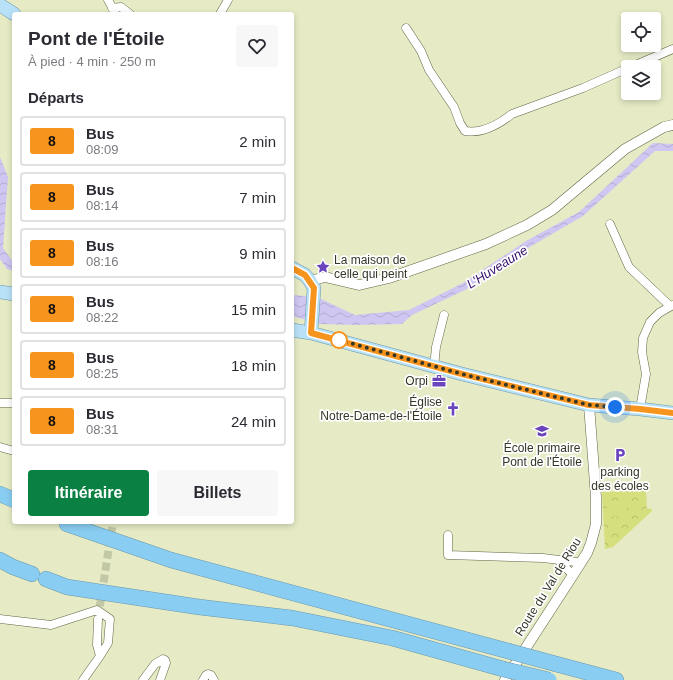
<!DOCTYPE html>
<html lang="fr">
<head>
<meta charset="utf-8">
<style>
	:root { --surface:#fff; --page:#f7f7f7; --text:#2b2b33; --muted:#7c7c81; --line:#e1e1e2; --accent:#0b8043 }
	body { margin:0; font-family:Helvetica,sans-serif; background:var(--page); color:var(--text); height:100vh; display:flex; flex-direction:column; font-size:15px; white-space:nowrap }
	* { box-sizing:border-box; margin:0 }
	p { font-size:13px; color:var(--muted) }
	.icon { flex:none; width:22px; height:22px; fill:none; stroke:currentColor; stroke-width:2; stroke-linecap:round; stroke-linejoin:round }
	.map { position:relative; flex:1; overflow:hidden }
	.side { position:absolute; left:12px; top:12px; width:282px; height:512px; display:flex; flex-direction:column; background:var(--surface); border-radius:4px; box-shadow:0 2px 6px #0003 }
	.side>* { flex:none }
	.badge { padding:0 8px; border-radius:3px; font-size:14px; line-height:26px }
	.buttons { position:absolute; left:621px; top:12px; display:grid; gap:8px }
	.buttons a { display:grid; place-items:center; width:40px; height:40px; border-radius:4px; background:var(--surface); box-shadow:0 2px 6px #0003; font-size:20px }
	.you { position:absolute; width:20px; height:20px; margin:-10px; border:3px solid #fff; border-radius:50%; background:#1a73e8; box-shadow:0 0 0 6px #1a73e833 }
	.map>.badge { position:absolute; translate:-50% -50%; box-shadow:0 0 0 2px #fff }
	h2 { padding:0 16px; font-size:15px; line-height:36px }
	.round { display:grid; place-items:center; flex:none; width:42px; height:42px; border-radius:4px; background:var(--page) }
	.head { display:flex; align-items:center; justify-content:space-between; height:68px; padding:0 16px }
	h1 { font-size:19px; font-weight:600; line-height:30px }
	.button { display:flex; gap:8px; margin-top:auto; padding:8px 16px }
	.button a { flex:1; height:46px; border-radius:4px; background:var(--accent); color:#fff; font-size:16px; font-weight:600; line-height:46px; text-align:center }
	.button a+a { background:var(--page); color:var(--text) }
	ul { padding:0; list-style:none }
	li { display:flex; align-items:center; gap:12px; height:50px; margin:0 8px 6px; padding:0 8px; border:2px solid var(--line); border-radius:4px }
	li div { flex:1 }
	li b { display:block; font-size:15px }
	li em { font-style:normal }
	li .badge { min-width:44px; font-weight:700; text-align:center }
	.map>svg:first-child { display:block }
</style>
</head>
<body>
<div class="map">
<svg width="673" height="680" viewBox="0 0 673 680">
	<defs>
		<pattern id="park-crowns" width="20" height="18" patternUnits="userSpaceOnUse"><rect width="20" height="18" fill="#d6df7d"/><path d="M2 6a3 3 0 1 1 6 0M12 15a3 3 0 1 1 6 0" fill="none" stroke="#b8c06c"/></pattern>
		<pattern id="water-waves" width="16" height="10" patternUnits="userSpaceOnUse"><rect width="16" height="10" fill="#cfc7f2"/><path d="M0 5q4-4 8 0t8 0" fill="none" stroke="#b2acd0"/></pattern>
	</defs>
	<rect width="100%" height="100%" fill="#e6ebc5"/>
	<!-- park -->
	<path fill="url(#park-crowns)" d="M 646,490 L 647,509 L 651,508 L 652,511 L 613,547 L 605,549 L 602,492 Z"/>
	<!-- pitch -->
	<path fill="#d6df7d" d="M 627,503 L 627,516 L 607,517 L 607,505 Z"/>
	<!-- water -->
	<path fill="url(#water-waves)" d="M 653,143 L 673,144 L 673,151 L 655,151 L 583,216 L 528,248 L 465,290 L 412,315 L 402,324 L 357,325 L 320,324 L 292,316 L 292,295 L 317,297 L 355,315 L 409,310 L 463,283 L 526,241 L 579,212 Z
		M 0,157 L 8,177 L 3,248 L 14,263 L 14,271 L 7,269 L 0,259 Z"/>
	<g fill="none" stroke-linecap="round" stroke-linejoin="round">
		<!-- minor-tunnel -->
		<path stroke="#c2c7a5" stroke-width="8" stroke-dasharray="8 4" stroke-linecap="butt" d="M 98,618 L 113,522"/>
		<!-- minor casing -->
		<g stroke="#616543" stroke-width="9">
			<path id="minor" d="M 108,0 L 116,14
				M 112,8 L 121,7 L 130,14
				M 220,14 L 228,0
				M 406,28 L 421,51 L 429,70 L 454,107 L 460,123 L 465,131 C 482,134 498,125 512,114 L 583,88 L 628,68
				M 631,67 L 673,49
				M 610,224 L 629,267 L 670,306
				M 434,367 L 436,347 L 444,315
				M 0,403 L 14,403
				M 640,409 L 646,374 L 642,352 L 643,338 L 650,322 L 659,313 L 673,305
				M 0,447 L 14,451
				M 448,535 L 448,555 L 543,558 L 576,562 L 580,564
				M 559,561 L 573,575
				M 0,619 L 51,625 L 97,610 L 110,619 L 108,643 L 100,656
				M 83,680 L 100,656 L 97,645 L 98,619
				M 143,680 L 155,664 L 163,659 L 165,660 L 166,663 L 160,680
				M 203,680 L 206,675 L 208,674 L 211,675 L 214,680"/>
		</g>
		<!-- tertiary casing -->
		<g stroke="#616543" stroke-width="11">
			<path id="tertiary" d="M 310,281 L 325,277 L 359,285 L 389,278 L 486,244 L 527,225 L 552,210 L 625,149 L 664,127 L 673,125
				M 505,680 L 573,575 L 587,553 L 591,543 L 596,524 L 596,497 L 589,405"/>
		</g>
		<!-- primary casing -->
		<g stroke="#6b98ab" stroke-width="14">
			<path id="primary" d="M 0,5 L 14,14
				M 292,268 L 305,275 L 310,281 L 314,288 L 311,333
				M 0,292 L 14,294
				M 292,330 L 311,333 L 462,374 L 589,405 L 640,409 L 673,413"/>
		</g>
		<!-- motorway casing -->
		<g stroke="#6b98ab" stroke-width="16">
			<path id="motorway" d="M 0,494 L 14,500
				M 67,524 L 171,560 L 508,651
				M 0,560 L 13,567 L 32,574
				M 46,579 L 67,587 L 199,607 L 292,618 L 392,638 L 503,669
				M 556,664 L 616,680"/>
		</g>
		<!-- minor -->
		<use href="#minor" stroke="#fff" stroke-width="8"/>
		<!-- tertiary -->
		<use href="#tertiary" stroke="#fff" stroke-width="10"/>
		<!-- primary -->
		<use href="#primary" stroke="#b8e1f7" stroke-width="13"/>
		<!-- motorway -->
		<use href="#motorway" stroke="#89cdf2" stroke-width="15"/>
		<!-- motorway-bridge casing -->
		<g stroke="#6b98ab" stroke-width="16" stroke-linecap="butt">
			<path id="motorway-bridge" d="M 508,651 L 556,664
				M 503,669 L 549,680"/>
		</g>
		<!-- motorway-bridge -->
		<use href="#motorway-bridge" stroke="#89cdf2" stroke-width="15"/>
	</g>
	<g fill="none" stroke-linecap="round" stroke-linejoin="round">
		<!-- line casing -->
		<g stroke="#fff" stroke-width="9">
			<path id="line" d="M 292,268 L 305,275 L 314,288 L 311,333 L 462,374 L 589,405 L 640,409 L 673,413"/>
		</g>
		<!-- line -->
		<use href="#line" stroke="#f7941d" stroke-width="6"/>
		<!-- walk -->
		<path stroke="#343627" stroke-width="4" stroke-dasharray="0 7.2" d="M 339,340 L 462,374 L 589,405 L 615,407"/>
	</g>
	<!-- icons -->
	<defs>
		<g id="sight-bare" transform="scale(1.08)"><path d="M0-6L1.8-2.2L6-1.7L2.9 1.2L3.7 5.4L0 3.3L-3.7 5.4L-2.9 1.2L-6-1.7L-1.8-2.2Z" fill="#6a44bd" stroke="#fff" stroke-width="2.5" paint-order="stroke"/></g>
		<g id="office-bare" transform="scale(1.08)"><path d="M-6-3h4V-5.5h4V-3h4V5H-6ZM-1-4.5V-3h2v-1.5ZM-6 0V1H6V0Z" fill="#6a44bd" stroke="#fff" stroke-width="2.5" paint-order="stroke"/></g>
		<g id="church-bare" transform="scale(1.08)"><path d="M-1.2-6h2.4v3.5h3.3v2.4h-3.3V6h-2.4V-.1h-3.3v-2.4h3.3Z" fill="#6a44bd" stroke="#fff" stroke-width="2.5" paint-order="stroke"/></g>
		<g id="school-bare" transform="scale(1.08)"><path d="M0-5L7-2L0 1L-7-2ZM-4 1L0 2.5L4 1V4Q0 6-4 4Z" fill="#6a44bd" stroke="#fff" stroke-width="2.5" paint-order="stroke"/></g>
		<g id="parking-bare" transform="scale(1.08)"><path d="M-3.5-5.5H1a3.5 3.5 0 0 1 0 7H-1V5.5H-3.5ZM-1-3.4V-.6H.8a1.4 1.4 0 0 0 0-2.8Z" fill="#6a44bd" stroke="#fff" stroke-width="2.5" paint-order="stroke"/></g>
	</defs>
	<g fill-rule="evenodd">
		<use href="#sight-bare" x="323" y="267"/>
		<use href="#office-bare" x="439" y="381"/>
		<use href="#church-bare" x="453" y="409"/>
		<use href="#school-bare" x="542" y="431"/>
		<use href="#parking-bare" x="620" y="455"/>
	</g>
	<!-- markers -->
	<circle fill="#fff" stroke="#f7941d" stroke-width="2" cx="339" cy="340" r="8"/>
	<g text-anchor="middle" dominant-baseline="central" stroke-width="3.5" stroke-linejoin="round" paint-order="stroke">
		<!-- poi labels -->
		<g font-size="12" fill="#343627" stroke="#fff" text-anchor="end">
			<text x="334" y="260" text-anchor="start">La maison de<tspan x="334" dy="14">celle qui peint</tspan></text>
			<text x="428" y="381">Orpi</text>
			<text x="442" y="402">Église<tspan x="442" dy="14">Notre-Dame-de-l'Étoile</tspan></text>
			<text x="542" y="448" text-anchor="middle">École primaire<tspan x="542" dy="14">Pont de l'Étoile</tspan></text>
			<text x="620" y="472" text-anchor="middle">parking<tspan x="620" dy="14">des écoles</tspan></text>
		</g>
		<!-- street labels -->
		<g font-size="12" fill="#343627" stroke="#fff">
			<text transform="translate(548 587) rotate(-58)">Route du Val de Riou</text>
		</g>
		<!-- water labels -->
		<g font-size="13" font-style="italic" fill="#35106c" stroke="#fff">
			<text transform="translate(497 267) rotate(-32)">L'Huveaune</text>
		</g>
	</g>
</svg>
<div class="buttons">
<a><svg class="icon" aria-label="locate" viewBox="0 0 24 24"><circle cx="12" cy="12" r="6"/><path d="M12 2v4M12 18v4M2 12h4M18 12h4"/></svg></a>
<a><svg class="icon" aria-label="layers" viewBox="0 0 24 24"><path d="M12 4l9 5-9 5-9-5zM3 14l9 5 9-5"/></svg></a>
</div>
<div class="you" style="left:615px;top:407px"></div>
<section class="side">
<div class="head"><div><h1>Pont de l'Étoile</h1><p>À pied · 4 min · 250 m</p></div><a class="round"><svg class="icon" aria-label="heart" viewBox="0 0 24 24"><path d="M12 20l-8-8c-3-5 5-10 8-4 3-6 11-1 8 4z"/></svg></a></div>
<h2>Départs</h2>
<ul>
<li><span class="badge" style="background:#f7941d;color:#111">8</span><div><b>Bus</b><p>08:09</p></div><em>2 min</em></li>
<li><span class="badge" style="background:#f7941d;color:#111">8</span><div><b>Bus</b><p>08:14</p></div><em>7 min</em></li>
<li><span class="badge" style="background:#f7941d;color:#111">8</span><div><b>Bus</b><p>08:16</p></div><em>9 min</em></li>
<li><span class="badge" style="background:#f7941d;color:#111">8</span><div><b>Bus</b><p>08:22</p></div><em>15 min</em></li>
<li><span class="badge" style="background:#f7941d;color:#111">8</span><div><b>Bus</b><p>08:25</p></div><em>18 min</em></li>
<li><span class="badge" style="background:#f7941d;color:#111">8</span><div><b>Bus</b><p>08:31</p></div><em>24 min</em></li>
</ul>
<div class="button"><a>Itinéraire</a><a>Billets</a></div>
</section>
</div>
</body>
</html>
